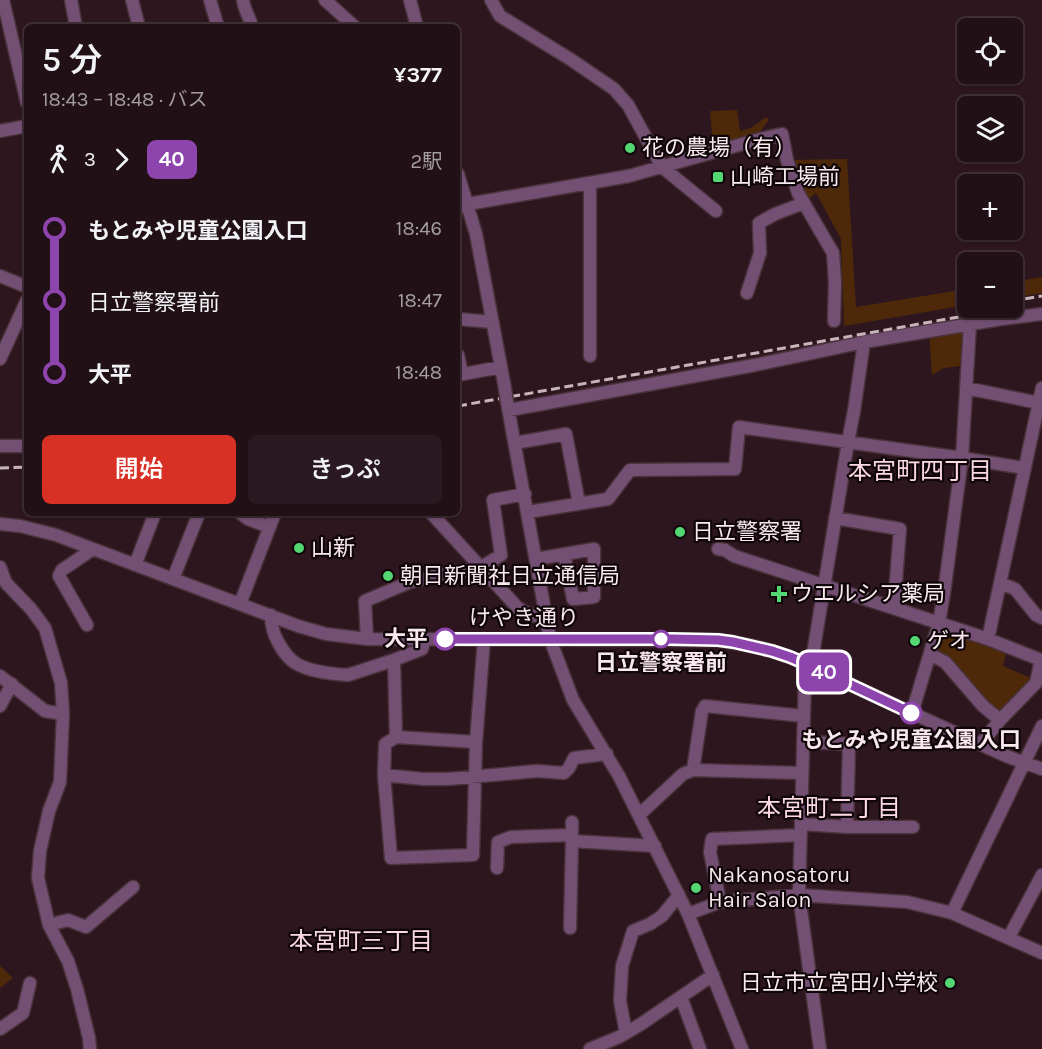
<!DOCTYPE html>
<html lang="ja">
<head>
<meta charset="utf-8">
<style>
	:root { --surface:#221017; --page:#2a1920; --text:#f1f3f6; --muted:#a29da1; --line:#3f3036; --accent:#d93025 }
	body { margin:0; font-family:Karla,"Noto Sans JP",sans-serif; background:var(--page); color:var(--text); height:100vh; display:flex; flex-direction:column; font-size:22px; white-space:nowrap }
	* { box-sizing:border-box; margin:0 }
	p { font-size:20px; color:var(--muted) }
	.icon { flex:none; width:33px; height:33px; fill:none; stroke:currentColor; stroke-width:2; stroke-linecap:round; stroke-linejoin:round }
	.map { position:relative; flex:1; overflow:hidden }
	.details { position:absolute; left:24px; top:24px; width:436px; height:492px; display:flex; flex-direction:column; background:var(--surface); border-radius:9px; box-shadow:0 2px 4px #0004,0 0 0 2px var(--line) }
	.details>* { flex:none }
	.badge { padding:0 12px; border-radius:9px; font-size:21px; line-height:39px }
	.controls { position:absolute; left:957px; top:18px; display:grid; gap:12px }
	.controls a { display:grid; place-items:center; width:66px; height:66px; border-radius:9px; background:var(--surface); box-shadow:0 2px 4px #0004,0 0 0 2px var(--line); font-size:30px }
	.map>.badge { position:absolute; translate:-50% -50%; box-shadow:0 0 0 3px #fff }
	.legs { display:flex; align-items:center; gap:9px; height:66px; padding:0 18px; font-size:20px }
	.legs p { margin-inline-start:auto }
	.overview { display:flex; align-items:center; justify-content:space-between; height:102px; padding:0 18px }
	h1 { font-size:33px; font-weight:600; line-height:45px }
	.button { display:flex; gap:12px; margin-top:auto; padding:12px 18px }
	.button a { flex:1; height:69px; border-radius:9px; background:var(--accent); color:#fff; font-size:24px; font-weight:600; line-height:69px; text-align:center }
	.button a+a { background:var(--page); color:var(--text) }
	ul { padding:0 18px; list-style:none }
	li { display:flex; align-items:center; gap:21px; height:72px; font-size:22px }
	li i { display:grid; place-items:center; width:9px; height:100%; margin:0 8px; background:currentColor }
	li i::after { content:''; width:15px; height:15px; margin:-8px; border:4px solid; border-radius:50%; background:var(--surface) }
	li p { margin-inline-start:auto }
	li:first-child i { background:linear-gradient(#0000 50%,currentColor 0) }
	li:last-child i { background:linear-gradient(currentColor 50%,#0000 0) }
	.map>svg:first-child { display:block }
</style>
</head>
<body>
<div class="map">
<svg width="1042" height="1049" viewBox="0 0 1042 1049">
	<rect width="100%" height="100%" fill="#2e161f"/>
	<!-- green -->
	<path fill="#4d290a" d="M 737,110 L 740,131 L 751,128 L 766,117 L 769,120 L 759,133 L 708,147 L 702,145 L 710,138 L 722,135 L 712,135 L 710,111 Z
		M 847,159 L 856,307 L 967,289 L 967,305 L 844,326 L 841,239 L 816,193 L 804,203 L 787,160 Z
		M 1042,277 L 1042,293 L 1013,298 L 1013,282 Z
		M 970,324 L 968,365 L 944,368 L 932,375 L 929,331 Z
		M 942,628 L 1007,649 L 1003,666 L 1033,679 L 1002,717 L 935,653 Z
		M 0,966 L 13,978 L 0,988 Z"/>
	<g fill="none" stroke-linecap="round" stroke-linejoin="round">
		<!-- minor casing -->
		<g stroke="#4a333c" stroke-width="15">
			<path id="minor" d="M 3,0 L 27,103
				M 71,0 L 76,27
				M 132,0 L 139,27
				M 210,0 L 218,27
				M 243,0 C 244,10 250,17 252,27
				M 325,0 L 355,27
				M 410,0 L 417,27
				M 491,0 L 500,16 L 570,59 L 614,89 L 628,105 L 662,167 L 716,211
				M 0,131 L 27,126
				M 458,174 L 476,234 L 504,383
				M 590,183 L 590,356
				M 458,207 L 468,204 L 629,176 L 760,139 L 782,134 L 787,160 L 798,193 L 833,253 L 835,282 L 834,321
				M 0,276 L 27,287
				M 747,293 L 760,253 L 759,223 L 775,214 L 804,203
				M 458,319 L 492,322
				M 458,355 L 462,374
				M 0,359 L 27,300
				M 458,375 L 501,367
				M 966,388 L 1039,403
				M 507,402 L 550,639 L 573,700 L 619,776 L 688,914 L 742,1049
				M 509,410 L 755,365 L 864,342 L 1001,319 L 1042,314
				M 515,443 L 566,434 L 579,504
				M 0,446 L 27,446
				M 528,512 L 608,499 L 630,470 L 735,469 L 739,427 L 962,458 L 1024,468
				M 240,513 L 248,519 L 269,527
				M 431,513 L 517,607 C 526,614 534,617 546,617
				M 835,518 L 900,529 L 894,607
				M 0,524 L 20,526 L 56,535 L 298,626 L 326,634 L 367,639 L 718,640 L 753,646 L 772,651 L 790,657 L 1006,756 L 1042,769
				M 718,549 L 725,550 L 734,556 L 988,639 L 1041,660 L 1036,683 L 1000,720 L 981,744
				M 536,559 L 594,549 L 594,597 L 573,599 L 564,554
				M 135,565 L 155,513
				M 0,567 L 6,583 L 31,609 L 45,628 L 61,683 L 63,714 L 60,782 L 49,811 L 40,851 L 38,878 L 49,925 L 68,961 L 77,989 L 89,1038 L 90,1049
				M 173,579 L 199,513
				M 1000,583 L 1015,589 L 1036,615 L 1042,618
				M 240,604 L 275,513
				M 271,615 C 271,626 273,633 278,642 C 283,651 288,659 297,664 C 311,672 332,674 348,675 L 394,660 L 422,649 L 425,639
				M 87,625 L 59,576 L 62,570 L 93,549
				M 367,639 L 365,601 L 410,582 L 437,575 L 480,568 L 501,555 L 493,500 L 525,494
				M 988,639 L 1042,388
				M 931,655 L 945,662 L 983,706 L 1000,720
				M 394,660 L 396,737 L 385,744 L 384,775 L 391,858 L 473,855 L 476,742 L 484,639
				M 0,676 L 45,711 L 63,714
				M 0,706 L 12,684
				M 912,713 L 939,623 L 944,593 L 962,458 L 970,324
				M 396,737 L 476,742
				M 803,742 L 849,744 L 847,827
				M 693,770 L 702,711 L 705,706 L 803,716
				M 384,775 L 423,779 L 448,779 L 537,771 L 564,773 L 569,768 L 574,758 L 607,754
				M 639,815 L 683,774 L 693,770 L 802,773
				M 572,822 L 572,841
				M 801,824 L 847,827 L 913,827
				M 497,868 L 498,842 L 511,837 L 572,835
				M 720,902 L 710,852 L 712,839 L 801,835
				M 952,913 L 1042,726
				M 688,914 L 720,902 L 799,895 L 907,902 L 952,913 L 1042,953
				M 49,925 L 68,920 L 86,927 L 133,887
				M 570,928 L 572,841 L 655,846
				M 1009,937 L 1042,875
				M 681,997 L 700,1049
				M 0,1029 L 23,1013 L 30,983
				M 626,1033 L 620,1001 L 622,966 L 633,931 L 650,924 L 662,916 L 679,895
				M 590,1049 L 619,1037 L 641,1024 L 713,975
				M 820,1049 L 799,895 L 805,678 L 811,666 L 848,442 L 854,411 L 864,342"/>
		</g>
		<!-- minor -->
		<use href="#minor" stroke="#735073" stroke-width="12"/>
		<!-- rail -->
		<path stroke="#c8b5bb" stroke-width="3" stroke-dasharray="9 4.5" stroke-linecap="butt" d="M 1012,301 L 1042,296
			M 458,406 L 1009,308
			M 0,468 L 27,467"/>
		<!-- minor-bridge casing -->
		<g stroke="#4a333c" stroke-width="15" stroke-linecap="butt">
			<path id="minor-bridge" d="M 504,383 L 507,402"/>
		</g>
		<!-- minor-bridge -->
		<use href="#minor-bridge" stroke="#735073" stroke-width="12"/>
	</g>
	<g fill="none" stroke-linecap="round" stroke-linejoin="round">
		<!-- line-1 casing -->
		<g stroke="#fff" stroke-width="14">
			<path id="line-1" d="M 445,639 L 671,639 L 718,640 L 733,642 L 772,651 L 790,657 L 811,666 L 911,713"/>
		</g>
		<!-- line-1 -->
		<use href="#line-1" stroke="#8e44ad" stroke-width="9"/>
	</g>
	<!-- markers -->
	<g fill="#54d672" stroke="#0f0609" stroke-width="2">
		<circle cx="630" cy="148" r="6"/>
		<rect x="712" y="171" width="12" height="12" rx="3"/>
		<circle cx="680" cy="532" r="6"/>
		<circle cx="299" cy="548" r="6"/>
		<circle cx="388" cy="576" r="6"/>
		<path d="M776 585h6v6h6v6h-6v6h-6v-6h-6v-6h6z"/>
		<circle cx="915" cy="641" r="6"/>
		<circle cx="696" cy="888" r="6"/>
		<circle cx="950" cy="983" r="6"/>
	</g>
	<g fill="#fff" stroke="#8e44ad" stroke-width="3">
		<circle cx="445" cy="639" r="10"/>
		<circle cx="661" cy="639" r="8"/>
		<circle cx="911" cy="713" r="10"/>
	</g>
	<g text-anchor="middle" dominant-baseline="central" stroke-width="4.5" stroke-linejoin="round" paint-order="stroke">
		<!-- poi labels -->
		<g font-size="22" fill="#f9e8ed" stroke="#0f0609" text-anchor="start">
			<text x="642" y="148">花の農場（有）</text>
			<text x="730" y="177">山崎工場前</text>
			<text x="692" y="532">日立警察署</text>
			<text x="311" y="548">山新</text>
			<text x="400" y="576">朝日新聞社日立通信局</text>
			<text x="791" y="594">ウエルシア薬局</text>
			<text x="927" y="641">ゲオ</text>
			<text x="708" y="875">Nakanosatoru<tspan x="708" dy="25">Hair Salon</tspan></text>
			<text x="938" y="983" text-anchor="end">日立市立宮田小学校</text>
		</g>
		<!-- street labels -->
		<g font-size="22" fill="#f9e8ed" stroke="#0f0609">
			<text x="524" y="618">けやき通り</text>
		</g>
		<!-- stop labels -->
		<g font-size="22" font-weight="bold" fill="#f9e8ed" stroke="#0f0609">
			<text x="428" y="639" text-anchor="end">大平</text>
			<text x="661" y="663">日立警察署前</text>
			<text x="911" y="740">もとみや児童公園入口</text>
		</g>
		<!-- neighbourhood labels -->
		<g font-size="24" fill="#fbd8e3" stroke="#0f0609">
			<text x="920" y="471">本宮町四丁目</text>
			<text x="829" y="808">本宮町二丁目</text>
			<text x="361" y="941">本宮町三丁目</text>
		</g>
	</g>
</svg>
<div class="controls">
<a><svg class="icon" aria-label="locate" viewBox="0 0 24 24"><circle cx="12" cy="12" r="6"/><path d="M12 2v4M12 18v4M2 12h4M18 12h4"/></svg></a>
<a><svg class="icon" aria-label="layers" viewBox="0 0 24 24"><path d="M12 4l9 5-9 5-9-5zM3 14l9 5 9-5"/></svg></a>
<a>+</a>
<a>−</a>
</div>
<b class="badge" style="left:824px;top:672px;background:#8e44ad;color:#fff">40</b>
<section class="details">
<div class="overview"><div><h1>5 分</h1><p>18:43 – 18:48 · バス</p></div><b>¥377</b></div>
<div class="legs"><svg class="icon" aria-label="walk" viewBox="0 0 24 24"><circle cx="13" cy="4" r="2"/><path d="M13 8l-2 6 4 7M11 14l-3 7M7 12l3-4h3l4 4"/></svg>3<svg class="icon" aria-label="forward" viewBox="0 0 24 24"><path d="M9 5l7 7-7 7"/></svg><b class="badge" style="background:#8e44ad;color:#fff">40</b><p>2駅</p></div>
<ul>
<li><i style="color:#8e44ad"></i><b>もとみや児童公園入口</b><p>18:46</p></li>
<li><i style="color:#8e44ad"></i><span>日立警察署前</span><p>18:47</p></li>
<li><i style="color:#8e44ad"></i><b>大平</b><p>18:48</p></li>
</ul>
<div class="button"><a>開始</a><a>きっぷ</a></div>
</section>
</div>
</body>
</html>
